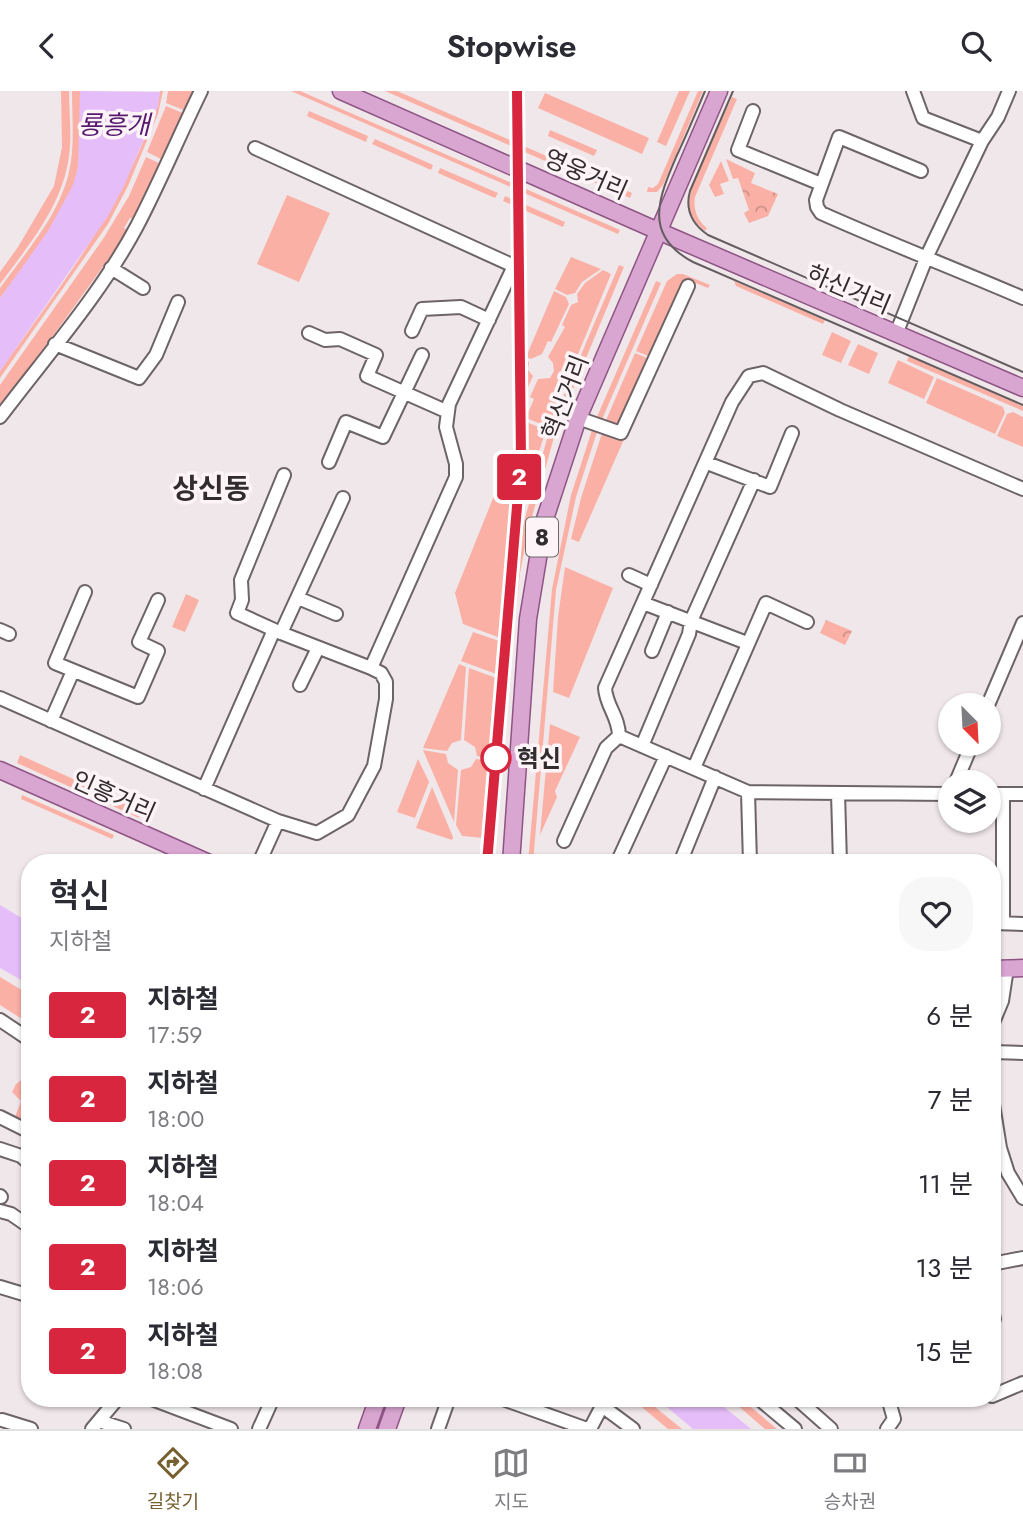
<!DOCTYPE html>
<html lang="ko">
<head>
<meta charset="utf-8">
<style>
	:root { --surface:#fff; --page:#f7f7f7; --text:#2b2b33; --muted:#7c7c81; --line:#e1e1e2; --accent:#776030 }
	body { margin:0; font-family:Jost,"Noto Sans KR",sans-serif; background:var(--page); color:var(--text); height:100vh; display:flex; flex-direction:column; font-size:26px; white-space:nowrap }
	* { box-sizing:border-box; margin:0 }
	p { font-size:23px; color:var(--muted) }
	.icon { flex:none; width:38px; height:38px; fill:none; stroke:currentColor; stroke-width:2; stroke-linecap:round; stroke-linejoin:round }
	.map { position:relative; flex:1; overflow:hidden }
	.details { position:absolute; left:21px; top:763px; width:980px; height:553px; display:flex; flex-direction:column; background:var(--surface); border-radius:28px; box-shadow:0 2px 5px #0004 }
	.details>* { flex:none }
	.badge { padding:0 14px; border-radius:5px; font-size:24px; line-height:46px }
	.needle { width:46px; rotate:156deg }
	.tools { position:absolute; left:938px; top:602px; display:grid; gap:14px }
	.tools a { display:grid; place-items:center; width:63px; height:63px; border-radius:50%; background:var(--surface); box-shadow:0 2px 5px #0004; font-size:35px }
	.map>.badge { position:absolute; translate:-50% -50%; box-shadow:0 0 0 4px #fff }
	.round { display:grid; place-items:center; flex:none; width:74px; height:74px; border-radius:28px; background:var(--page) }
	.overview { display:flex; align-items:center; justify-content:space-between; height:119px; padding:0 28px }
	h1 { font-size:33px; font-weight:600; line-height:52px }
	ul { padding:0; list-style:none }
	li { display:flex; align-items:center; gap:21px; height:84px; padding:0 28px }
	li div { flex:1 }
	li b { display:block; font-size:26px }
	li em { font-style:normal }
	li .badge { min-width:77px; font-weight:700; text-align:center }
	header { display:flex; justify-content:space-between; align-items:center; height:91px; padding:0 28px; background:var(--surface); font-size:32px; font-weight:600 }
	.dock { display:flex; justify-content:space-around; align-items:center; height:98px; border-top:2px solid var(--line); background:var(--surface); font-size:19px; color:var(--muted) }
	.dock a { display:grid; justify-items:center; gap:4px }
	.dock .on { color:var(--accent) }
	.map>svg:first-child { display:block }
</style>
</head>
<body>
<header><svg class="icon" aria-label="back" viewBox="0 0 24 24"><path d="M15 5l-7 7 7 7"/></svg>Stopwise<svg class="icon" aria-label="search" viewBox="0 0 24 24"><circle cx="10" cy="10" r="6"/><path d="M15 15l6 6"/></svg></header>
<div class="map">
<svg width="1023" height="1338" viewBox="0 0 1023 1338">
	<defs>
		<pattern id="forest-crowns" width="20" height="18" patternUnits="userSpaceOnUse" patternTransform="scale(1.75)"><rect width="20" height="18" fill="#fbb0a5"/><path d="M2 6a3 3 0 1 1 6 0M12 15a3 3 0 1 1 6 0" fill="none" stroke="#cc9087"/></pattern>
	</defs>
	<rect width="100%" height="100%" fill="#f0e7ea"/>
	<!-- grass -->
	<path fill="#fbb0a5" d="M 61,0 L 69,0 C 69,21 72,44 69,65 C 63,114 28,155 0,193 L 0,181 L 18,156 L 54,95 L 62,56 Z
		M 72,0 L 80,0 C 80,25 81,51 78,76 C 71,122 27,171 0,207 L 0,197 C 25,162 59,125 69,81 C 75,55 72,27 72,0 Z
		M 160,0 L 163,0 L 158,23 L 128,95 L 108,133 L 0,287 L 0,280 C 52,206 105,140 141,56 C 148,37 157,20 160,0 Z
		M 168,0 L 195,0 L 186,20 L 166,12 Z
		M 291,0 L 300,0 L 620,139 L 618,143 Z
		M 385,0 L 397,0 L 632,102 L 630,107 Z
		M 679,0 L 690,0 L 666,55 L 657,51 Z
		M 698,0 L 703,0 L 663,94 L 657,101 L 647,101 L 648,96 L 653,97 L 658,93 Z
		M 545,2 L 649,47 L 642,63 L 538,17 Z
		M 732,6 L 737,8 L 695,106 C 693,118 697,129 707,137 L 705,140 C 696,133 689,124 689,112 C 690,90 722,29 732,6 Z
		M 166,15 L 185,23 L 163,69 L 147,61 Z
		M 309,20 L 368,45 L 366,51 L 307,25 Z
		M 550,39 L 597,59 L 594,65 L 548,45 Z
		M 375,48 L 433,74 L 431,79 L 372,53 Z
		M 146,66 L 161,73 L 134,128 L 130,127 L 124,137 L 127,139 L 118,155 L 0,318 L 0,294 L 103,148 L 129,105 Z
		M 721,70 L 729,90 L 720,93 L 724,103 L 715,106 L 709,94 Z
		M 440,77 L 498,102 L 495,107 L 438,82 Z
		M 287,104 L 330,122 L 299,191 L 257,173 Z
		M 505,105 L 565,131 L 563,136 L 503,110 Z
		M 571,166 L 601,178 L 582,191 L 575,202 L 567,204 L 555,198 Z
		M 619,174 L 624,176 L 556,339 L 528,440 L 520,482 L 512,556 L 493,772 L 487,772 L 506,556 L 514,482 L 522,438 L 550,337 Z
		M 603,179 L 611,183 L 548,336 L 526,327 L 534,308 L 530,306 L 538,288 L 550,287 L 554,280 L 553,272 L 548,266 L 565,236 L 562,234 L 571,214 L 578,211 L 577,203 L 585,192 Z
		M 677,183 L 683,183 L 710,194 L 708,197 L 688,189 L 682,190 L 648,265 L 636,260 L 667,190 Z
		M 656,190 L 661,192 L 600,333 L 596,328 Z
		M 734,190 L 825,229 L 823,233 L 736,195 Z
		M 554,200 L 566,206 L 569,213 L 551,251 L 548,250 L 542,263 L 531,268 L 526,266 Z
		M 832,241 L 851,250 L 841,272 L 822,264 Z
		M 858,253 L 878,262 L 869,283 L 848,274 Z
		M 635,262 L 647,267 L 618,334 L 604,334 Z
		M 909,265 L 1023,315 L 1023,320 L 907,270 Z
		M 524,269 L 529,271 L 528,279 L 533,285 L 525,303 L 513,297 Z
		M 898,269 L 934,286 L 924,308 L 888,292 Z
		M 937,287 L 1003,316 L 1005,322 L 995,343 L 926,312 Z
		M 1013,321 L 1023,326 L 1023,356 L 997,345 L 1007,323 Z
		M 524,330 L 546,339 L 519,423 L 503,548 L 463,533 L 455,502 Z
		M 593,336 L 598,338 L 576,406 L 556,499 L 533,772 L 528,772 L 552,498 L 571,404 Z
		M 603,339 L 625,346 L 579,451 L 571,448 L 581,407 Z
		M 565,476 L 613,497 L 569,607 L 553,601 L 558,526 Z
		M 186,503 L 199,509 L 185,541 L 172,536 Z
		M 473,541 L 502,551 L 499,584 L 461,570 Z
		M 459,573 L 466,576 L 461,649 L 452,652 L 447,660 L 423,657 Z
		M 469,577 L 499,588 L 492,668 L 477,665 L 475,656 L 464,649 Z
		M 550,633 L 580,646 L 555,700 L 557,706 L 540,744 Z
		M 423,659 L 446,663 L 448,672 L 458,679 L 454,731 Z
		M 20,664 L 142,719 L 139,727 L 17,672 Z
		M 418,668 L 429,691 L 415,727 L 397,721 Z
		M 476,668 L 491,670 L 484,747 L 462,745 L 456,734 L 461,679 L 471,676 Z
		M 432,696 L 453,746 L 452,749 L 416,737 Z
		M 22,704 L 114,744 L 112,748 L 21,708 Z
		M 0,886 L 30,904 L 30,933 L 0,914 Z
		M 631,1307 L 644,1307 L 682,1338 L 668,1338 Z
		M 729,1307 L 740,1307 L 777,1338 L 765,1338 Z"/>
	<!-- forest -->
	<path fill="url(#forest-crowns)" d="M 726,68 L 755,82 L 751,92 L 778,103 L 768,125 L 749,132 L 744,122 L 749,119 L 738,87 L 733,88 Z
		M 826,529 L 852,540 L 845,554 L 820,542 Z
		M 25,986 L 30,987 L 30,1020 L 21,1028 L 15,1026 L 21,1010 L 12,1001 L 16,993 Z"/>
	<!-- water -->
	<path fill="#e5bdf9" d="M 80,0 L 160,1 L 158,15 L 124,95 L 108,125 L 0,280 L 0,207 L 48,140 L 73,94 L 78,76 Z
		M 0,814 L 30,832 L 30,894 L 0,877 Z
		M 656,1307 L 713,1307 L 751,1338 L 693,1338 Z"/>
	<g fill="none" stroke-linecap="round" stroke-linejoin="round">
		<!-- minor casing -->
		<g stroke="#6c6467" stroke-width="16">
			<path id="minor" d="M 913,0 L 923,27 L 982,50 L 998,26 L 1009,0
				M 753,20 L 738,59 L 821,93
				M 921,80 L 839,46 L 816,109 L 817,116 L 821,122 C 888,152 956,178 1023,207
				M 111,177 L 143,197
				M 412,240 L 422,218 L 461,216 L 489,229
				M 309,242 L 325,249 L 340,248 L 376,264 L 367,285 L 448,321
				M 896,243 L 927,165 L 982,50
				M 55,253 L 139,287 L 156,264 L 178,211
				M 0,326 C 46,265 101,203 137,135 C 160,91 179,45 201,0
				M 578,327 L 621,342 L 688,195
				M 329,371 L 346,331 L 383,346 L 422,264
				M 707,372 L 770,396 L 792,342
				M 284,384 L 241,489 L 242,509 L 237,522 L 281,542 L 371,577
				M 629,484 L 651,494
				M 85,501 L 55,572 L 138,606 L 158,560 L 139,551 L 158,509
				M 298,507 L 336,523
				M 643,512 L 747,552
				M 0,539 L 9,543
				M 281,542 L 343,407
				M 652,560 L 668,521
				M 300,594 L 318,557
				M 0,607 L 278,730 L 317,742 L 348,724 L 374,675 L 386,608 L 386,591 L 381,582 L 371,577 L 456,386 L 456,373 L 446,336 L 449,313 L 514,175 L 255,57
				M 988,614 L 1023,532
				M 51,630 L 73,580
				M 642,655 L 689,543 L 691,530 L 754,389
				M 694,677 L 766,512 L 807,531
				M 956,691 L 972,653
				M 204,698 L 274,539
				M 748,701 L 750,772
				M 838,702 L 840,772
				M 950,703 L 748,701 L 619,645 C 619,626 606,615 605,597 L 732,311 L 749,285 L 763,282 L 840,319 L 1023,398
				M 989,703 L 1023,703
				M 1003,703 L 1003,832
				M 564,750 L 606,657 L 619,645
				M 259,772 L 278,730
				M 617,772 L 666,665
				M 680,772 L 715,686
				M 992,832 L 1023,833
				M 0,929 L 30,949
				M 992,934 L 1002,910 L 1007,877
				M 992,961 L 1023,962
				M 992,1007 L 1000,1057 L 1008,1082 L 1023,1107
				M 0,1026 L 30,1041
				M 0,1058 L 21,1065 L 30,1073
				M 0,1105 L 1,1106
				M 0,1120 L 11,1123 L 30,1136
				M 992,1173 L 1023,1167
				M 0,1196 L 30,1205
				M 992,1219 L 994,1228
				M 992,1305 L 1023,1292
				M 149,1307 L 231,1338
				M 500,1307 L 587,1338
				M 597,1307 L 602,1315 L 633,1338
				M 758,1307 L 795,1338
				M 796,1307 L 831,1338
				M 2,1329 L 31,1338
				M 99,1330 L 124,1338
				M 92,1338 L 118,1307
				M 259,1338 L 273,1307
				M 438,1338 L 449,1307
				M 590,1338 L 602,1315
				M 887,1338 L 894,1328 L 888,1307"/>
		</g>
		<!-- major casing -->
		<g stroke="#8e5484" stroke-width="19">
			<path id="major" d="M 341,0 L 658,140 L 1023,297
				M 0,679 L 209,772
				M 511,772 L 528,528 L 544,431 L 578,327 L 719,0
				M 992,878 L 1023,877
				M 367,1338 L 378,1307
				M 387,1338 L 398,1307"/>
		</g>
		<!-- minor -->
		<use href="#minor" stroke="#fff" stroke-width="12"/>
		<!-- major -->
		<use href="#major" stroke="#d9a5d1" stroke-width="16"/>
		<!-- tram -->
		<path stroke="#635d5f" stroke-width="2" d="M 705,0 C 696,21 687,43 677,64 C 659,106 642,144 693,171 L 1023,314
			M 733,0 L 690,100 C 685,118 692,133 708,144 L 1023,281"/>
	</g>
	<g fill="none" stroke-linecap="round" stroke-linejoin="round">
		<!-- line casing -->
		<g stroke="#fff" stroke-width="16">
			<path id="line" d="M 487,772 L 521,368 L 517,0"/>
		</g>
		<!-- line -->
		<use href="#line" stroke="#d7263d" stroke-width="10"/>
	</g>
	<!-- markers -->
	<circle fill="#fff" stroke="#d7263d" stroke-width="3.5" cx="496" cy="667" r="14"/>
	<g text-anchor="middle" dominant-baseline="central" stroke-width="7" stroke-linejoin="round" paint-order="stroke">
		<!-- shield labels -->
		<rect fill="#fdf4f7" stroke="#6e696a" stroke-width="2" x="526" y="426.5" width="32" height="39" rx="5"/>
		<g font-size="23" font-weight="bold" fill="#312d2e">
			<text x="542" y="446">8</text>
		</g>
		<!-- street labels -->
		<g font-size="24" fill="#312d2e" stroke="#fdf4f7">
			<text transform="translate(586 83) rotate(24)">영웅거리</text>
			<text transform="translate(849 198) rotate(23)">하신거리</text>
			<text transform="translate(565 306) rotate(-69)">혁신거리</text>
			<text transform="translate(114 705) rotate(24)">인흥거리</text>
		</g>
		<!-- stop labels -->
		<g font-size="24" font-weight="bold" fill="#312d2e" stroke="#fdf4f7" text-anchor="start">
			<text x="517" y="667">혁신</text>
		</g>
		<!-- water labels -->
		<g font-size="26" font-style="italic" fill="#56196f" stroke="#fdf4f7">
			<text x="114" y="34">룡흥개</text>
		</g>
		<!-- quarter labels -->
		<g font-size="28" font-weight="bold" fill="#312d2e" stroke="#fdf4f7">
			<text x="211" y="397">상신동</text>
		</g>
	</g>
</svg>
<div class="tools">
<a><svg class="needle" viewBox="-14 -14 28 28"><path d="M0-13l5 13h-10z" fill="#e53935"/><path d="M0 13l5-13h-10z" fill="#7c7c81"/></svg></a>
<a><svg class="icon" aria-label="layers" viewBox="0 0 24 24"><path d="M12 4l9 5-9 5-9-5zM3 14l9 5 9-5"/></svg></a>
</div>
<b class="badge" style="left:519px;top:386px;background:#d7263d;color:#fff">2</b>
<section class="details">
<div class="overview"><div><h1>혁신</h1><p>지하철</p></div><a class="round"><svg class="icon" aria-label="heart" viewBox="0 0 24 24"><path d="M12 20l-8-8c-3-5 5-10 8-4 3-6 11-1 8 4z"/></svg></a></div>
<ul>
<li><span class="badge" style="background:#d7263d;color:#fff">2</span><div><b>지하철</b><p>17:59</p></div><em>6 분</em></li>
<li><span class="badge" style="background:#d7263d;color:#fff">2</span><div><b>지하철</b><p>18:00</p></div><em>7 분</em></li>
<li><span class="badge" style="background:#d7263d;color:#fff">2</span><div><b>지하철</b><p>18:04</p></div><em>11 분</em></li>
<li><span class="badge" style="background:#d7263d;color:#fff">2</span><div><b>지하철</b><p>18:06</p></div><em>13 분</em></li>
<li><span class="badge" style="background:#d7263d;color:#fff">2</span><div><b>지하철</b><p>18:08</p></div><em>15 분</em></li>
</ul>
</section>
</div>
<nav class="dock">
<a class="on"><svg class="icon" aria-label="directions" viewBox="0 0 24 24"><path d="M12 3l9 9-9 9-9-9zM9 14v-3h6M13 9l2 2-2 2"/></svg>길찾기</a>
<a><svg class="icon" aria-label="map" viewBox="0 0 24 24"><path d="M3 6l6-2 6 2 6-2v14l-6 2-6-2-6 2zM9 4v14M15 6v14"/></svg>지도</a>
<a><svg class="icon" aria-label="tickets" viewBox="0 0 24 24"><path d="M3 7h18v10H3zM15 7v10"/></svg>승차권</a>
</nav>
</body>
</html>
